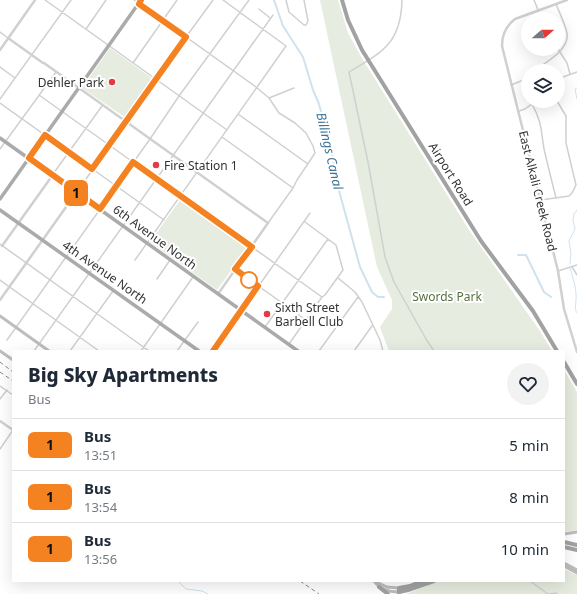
<!DOCTYPE html>
<html lang="en">
<head>
<meta charset="utf-8">
<style>
	:root { --surface:#fff; --page:#f2f2f3; --text:#1f2937; --muted:#747a83; --line:#e0e1e3 }
	body { margin:0; font-family:"Noto Sans",sans-serif; background:var(--page); color:var(--text); height:100vh; display:flex; flex-direction:column; font-size:15px; white-space:nowrap }
	* { box-sizing:border-box; margin:0 }
	p { font-size:13px; color:var(--muted) }
	.icon { flex:none; width:22px; height:22px; fill:none; stroke:currentColor; stroke-width:2; stroke-linecap:round; stroke-linejoin:round }
	.map { position:relative; flex:1; overflow:hidden }
	.details { position:absolute; left:12px; top:350px; width:553px; height:232px; display:flex; flex-direction:column; background:var(--surface); border-radius:0px; box-shadow:0 4px 16px #0002 }
	.details>* { flex:none }
	.badge { padding:0 8px; border-radius:6px; font-size:14px; line-height:26px }
	.needle { width:26px; rotate:70deg }
	.fabs { position:absolute; left:521px; top:12px; display:grid; gap:8px }
	.fabs a { display:grid; place-items:center; width:44px; height:44px; border-radius:50%; background:var(--surface); box-shadow:0 4px 16px #0002; font-size:20px }
	.map>.badge { position:absolute; translate:-50% -50%; box-shadow:0 0 0 2px #fff }
	.round { display:grid; place-items:center; flex:none; width:42px; height:42px; border-radius:21px; background:var(--page) }
	.headline { display:flex; align-items:center; justify-content:space-between; height:68px; padding:0 16px }
	h1 { font-size:19px; font-weight:800; line-height:30px }
	ul { padding:0; list-style:none }
	li { display:flex; align-items:center; gap:12px; height:52px; padding:0 16px; border-top:1px solid var(--line) }
	li div { flex:1 }
	li b { display:block; font-size:15px }
	li em { font-style:normal }
	li .badge { min-width:44px; font-weight:700; text-align:center }
	.map>svg:first-child { display:block }
</style>
</head>
<body>
<div class="map">
<svg width="577" height="594" viewBox="0 0 577 594">
	<rect width="100%" height="100%" fill="#fff"/>
	<!-- green -->
	<path fill="#e6ecdf" d="M 320,0 L 338,0 L 348,33 L 363,60 L 469,230 L 540,331 L 552,351 L 389,351 L 380,327 L 392,309 L 392,300 L 377,267 Z
		M 110,48 L 153,79 L 126,118 L 82,88 Z
		M 181,199 L 249,246 L 217,290 L 150,242 Z
		M 564,370 L 577,392 L 577,530 L 564,532 Z
		M 564,569 L 577,575 L 577,594 L 406,594 L 439,581 L 564,581 Z"/>
	<g fill="none" stroke-linecap="round" stroke-linejoin="round">
		<!-- stream -->
		<path stroke="#cfe2ee" stroke-width="1" d="M 577,88 L 575,89 L 577,99
			M 570,264 L 571,254 L 569,241 L 575,229 L 573,220 L 574,214 L 577,210
			M 570,268 C 573,278 577,290 576,300 C 576,305 574,308 577,313
			M 178,581 L 186,589 L 202,591 L 208,594"/>
		<!-- canal -->
		<path stroke="#cfe2ee" stroke-width="2" d="M 274,0 L 283,26 L 303,57 L 313,90 L 319,104 L 332,154 L 338,187 L 360,267 L 372,292 L 378,297 L 384,297
			M 518,255 L 526,255 L 544,292 L 551,297"/>
		<!-- minor -->
		<path stroke="#d0d0d0" stroke-width="1.5" d="M 45,0 L 227,130
			M 134,0 L 256,87 L 269,98 L 279,113 L 295,123 L 306,133 L 313,146 L 315,153 L 297,180 L 293,188 L 268,223
			M 286,0 L 289,12 L 304,25 L 306,25 L 308,21 L 304,0
			M 402,0 C 401,43 383,52 349,72 L 368,162 L 385,257 L 394,282 L 426,339 L 434,351
			M 534,0 L 538,10
			M 259,9 L 270,18
			M 86,29 L 106,0
			M 0,32 L 8,38
			M 558,49 L 567,63 L 570,74
			M 133,63 L 177,0
			M 0,67 L 15,78
			M 534,71 C 546,62 570,50 567,33 C 565,24 560,14 556,4
			M 558,83 L 563,77 L 577,72
			M 511,85 L 521,81 L 528,76
			M 39,95 L 322,297
			M 269,98 L 294,88
			M 0,99 L 71,0
			M 0,103 L 164,220
			M 532,104 C 542,122 541,131 544,149 C 548,166 552,182 556,198
			M 519,111 L 525,109 L 536,101
			M 238,114 L 308,164
			M 222,137 L 293,188
			M 0,149 L 56,72
			M 53,174 L 102,106
			M 77,192 L 156,78 L 213,0
			M 541,200 L 569,196 L 572,193 L 576,185 L 566,143 L 566,116 L 557,101
			M 0,244 L 149,351
			M 135,260 L 286,46 L 223,0
			M 572,267 L 577,275
			M 236,270 L 306,320
			M 558,271 L 577,265
			M 338,278 L 355,292 L 362,302 L 380,340 L 383,351
			M 157,279 L 170,260
			M 0,280 L 99,351
			M 265,327 L 328,239
			M 7,340 L 150,139 L 179,96 L 249,0
			M 289,344 L 322,297 L 325,295 L 343,270 L 336,245 L 305,222
			M 34,351 L 273,15
			M 70,351 L 113,291
			M 141,351 L 193,277
			M 177,351 L 198,322
			M 213,351 L 310,213
			M 319,351 L 358,297
			M 354,351 L 372,326
			M 0,386 L 13,395
			M 0,399 L 7,390
			M 0,449 L 13,430
			M 530,581 L 548,594 L 557,593"/>
		<!-- tertiary -->
		<path stroke="#d0d0d0" stroke-width="2.5" d="M 567,0 L 515,19 C 506,26 502,34 502,46 L 558,271 L 564,309 L 577,352
			M 8,38 L 43,63
			M 0,50 L 35,0
			M 44,63 L 268,223 L 218,294
			M 2,246 L 52,176
			M 0,300 L 76,193
			M 0,421 L 13,430"/>
		<!-- secondary -->
		<path stroke="#bdbdbd" stroke-width="3" d="M 0,316 L 49,351
			M 0,351 L 13,360
			M 564,534 L 577,532
			M 564,563 L 577,570
			M 564,566 L 577,573
			M 374,581 C 380,590 389,592 399,592
			M 374,581 L 387,587 L 399,588"/>
		<!-- primary -->
		<path stroke="#ababab" stroke-width="3.5" d="M 0,138 L 298,351
			M 0,199 L 141,0
			M 0,210 L 199,351"/>
		<!-- trunk -->
		<path stroke="#a2a2a2" stroke-width="4" d="M 342,0 L 348,20 L 362,50 L 481,241 L 533,311 L 557,351
			M 564,362 L 577,384
			M 564,542 L 577,545
			M 564,547 L 577,550
			M 379,587 L 388,594
			M 399,592 L 408,590 L 434,581
			M 399,593 L 399,588 L 410,586 L 422,581"/>
		<!-- rail -->
		<path stroke="#888" stroke-width="1" stroke-dasharray="4 3" stroke-linecap="butt" d="M 0,362 L 13,372
			M 0,372 L 13,381
			M 300,581 L 319,594"/>
	</g>
	<g fill="none" stroke-linecap="round" stroke-linejoin="round">
		<!-- line casing -->
		<g stroke="#fff" stroke-width="9">
			<path id="line" d="M 141,0 L 139,4 L 186,37 L 92,169 L 45,135 L 29,158 L 100,209 L 133,162 L 252,247 L 235,269 L 258,286 L 213,351"/>
		</g>
		<!-- line -->
		<use href="#line" stroke="#f58220" stroke-width="6"/>
	</g>
	<!-- markers -->
	<g fill="#e63946" stroke="#fff" stroke-width="1.5">
		<circle cx="112" cy="82" r="4"/>
		<circle cx="156" cy="165" r="4"/>
		<circle cx="267" cy="314" r="4"/>
	</g>
	<circle fill="#fff" stroke="#f58220" stroke-width="2" cx="249" cy="280" r="8"/>
	<g text-anchor="middle" dominant-baseline="central" stroke-width="4" stroke-linejoin="round" paint-order="stroke">
		<!-- poi labels -->
		<g font-size="12" fill="#333" stroke="#fff" text-anchor="start">
			<text x="104" y="82" text-anchor="end">Dehler Park</text>
			<text x="164" y="165">Fire Station 1</text>
			<text x="275" y="307">Sixth Street<tspan x="275" dy="14">Barbell Club</tspan></text>
		</g>
		<!-- street labels -->
		<g font-size="12" fill="#333" stroke="#fff">
			<text transform="translate(451 174) rotate(58)">Airport Road</text>
			<text transform="translate(538 191) rotate(76)">East Alkali Creek Road</text>
			<text transform="translate(155 237) rotate(36)">6th Avenue North</text>
			<text transform="translate(105 272) rotate(35)">4th Avenue North</text>
		</g>
		<!-- park labels -->
		<g font-size="12" fill="#56703f" stroke="#fff">
			<text x="447" y="296">Swords Park</text>
		</g>
		<!-- water labels -->
		<g font-size="13" font-style="italic" fill="#3f7597" stroke="#fff">
			<text transform="translate(330 151) rotate(77)">Billings Canal</text>
		</g>
	</g>
</svg>
<div class="fabs">
<a><svg class="needle" viewBox="-14 -14 28 28"><path d="M0-13l5 13h-10z" fill="#e53935"/><path d="M0 13l5-13h-10z" fill="#747a83"/></svg></a>
<a><svg class="icon" aria-label="layers" viewBox="0 0 24 24"><path d="M12 4l9 5-9 5-9-5zM3 14l9 5 9-5"/></svg></a>
</div>
<b class="badge" style="left:76px;top:193px;background:#f58220;color:#111">1</b>
<section class="details">
<div class="headline"><div><h1>Big Sky Apartments</h1><p>Bus</p></div><a class="round"><svg class="icon" aria-label="heart" viewBox="0 0 24 24"><path d="M12 20l-8-8c-3-5 5-10 8-4 3-6 11-1 8 4z"/></svg></a></div>
<ul>
<li><span class="badge" style="background:#f58220;color:#111">1</span><div><b>Bus</b><p>13:51</p></div><em>5 min</em></li>
<li><span class="badge" style="background:#f58220;color:#111">1</span><div><b>Bus</b><p>13:54</p></div><em>8 min</em></li>
<li><span class="badge" style="background:#f58220;color:#111">1</span><div><b>Bus</b><p>13:56</p></div><em>10 min</em></li>
</ul>
</section>
</div>
</body>
</html>
